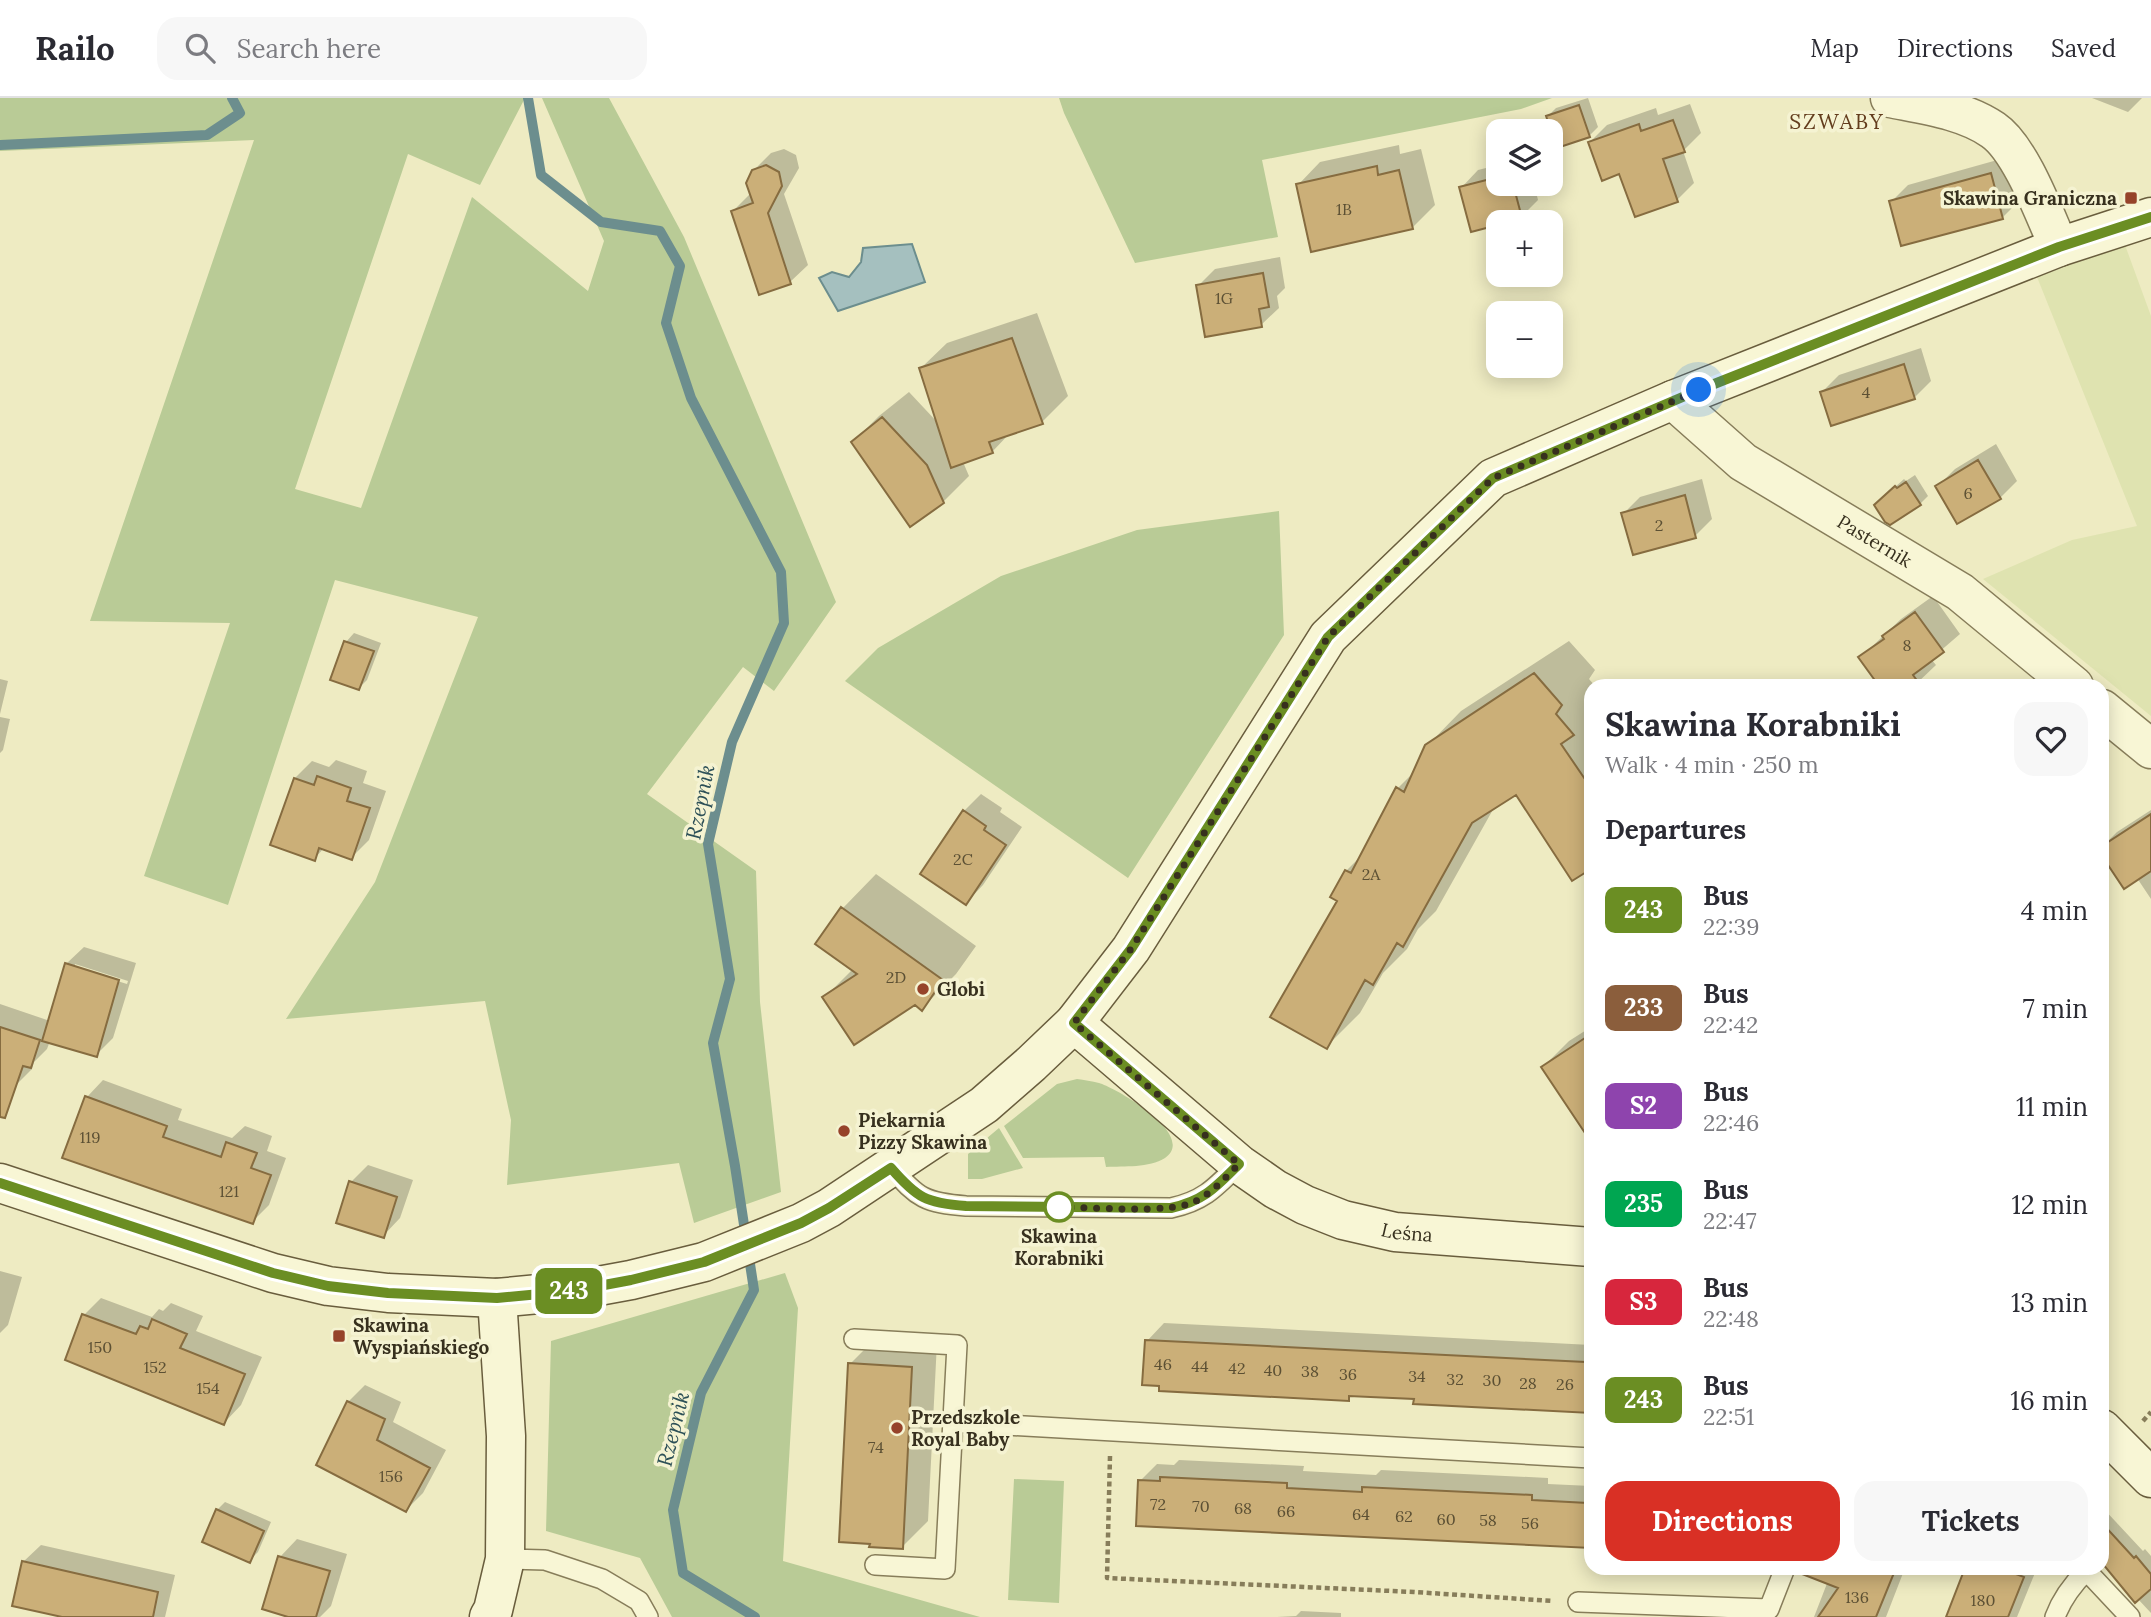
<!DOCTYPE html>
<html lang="en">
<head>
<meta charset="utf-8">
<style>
	:root { --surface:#fff; --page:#f7f7f7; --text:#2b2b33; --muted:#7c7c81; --line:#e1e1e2; --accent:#d93025 }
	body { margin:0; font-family:Lora,serif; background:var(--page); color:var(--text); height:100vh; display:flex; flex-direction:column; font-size:26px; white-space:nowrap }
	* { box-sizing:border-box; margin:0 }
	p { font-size:23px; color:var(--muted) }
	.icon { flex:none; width:38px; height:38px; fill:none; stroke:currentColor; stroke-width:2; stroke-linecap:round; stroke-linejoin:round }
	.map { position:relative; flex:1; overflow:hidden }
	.sheet { position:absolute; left:1584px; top:581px; width:525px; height:896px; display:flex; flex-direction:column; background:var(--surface); border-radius:21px; box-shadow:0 4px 18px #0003 }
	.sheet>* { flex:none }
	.badge { padding:0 14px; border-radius:10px; font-size:24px; line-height:46px }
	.buttons { position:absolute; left:1486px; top:21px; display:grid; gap:14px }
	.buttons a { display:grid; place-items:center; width:77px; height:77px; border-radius:14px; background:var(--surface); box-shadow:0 4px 18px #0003; font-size:35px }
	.you { position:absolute; width:35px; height:35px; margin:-18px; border:5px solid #fff; border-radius:50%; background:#1a73e8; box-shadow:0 0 0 10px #1a73e833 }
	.map>.badge { position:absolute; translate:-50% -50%; box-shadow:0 0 0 4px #fff }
	h2 { padding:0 21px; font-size:26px; line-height:63px }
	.round { display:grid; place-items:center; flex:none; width:74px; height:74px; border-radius:21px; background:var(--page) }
	.head { display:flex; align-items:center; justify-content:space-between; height:119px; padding:0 21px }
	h1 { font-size:33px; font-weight:800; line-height:52px }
	.cta { display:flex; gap:14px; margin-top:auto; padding:14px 21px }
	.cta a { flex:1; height:80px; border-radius:21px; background:var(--accent); color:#fff; font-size:28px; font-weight:800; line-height:80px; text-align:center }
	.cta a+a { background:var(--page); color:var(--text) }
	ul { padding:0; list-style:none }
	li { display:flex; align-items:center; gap:21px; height:98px; padding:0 21px }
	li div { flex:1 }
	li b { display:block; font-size:26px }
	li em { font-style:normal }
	li .badge { min-width:77px; font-weight:700; text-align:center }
	header { display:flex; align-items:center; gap:42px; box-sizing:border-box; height:98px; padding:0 35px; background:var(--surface); border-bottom:2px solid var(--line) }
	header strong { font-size:33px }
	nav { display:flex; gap:38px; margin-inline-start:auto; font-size:24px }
	.search { width:490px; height:63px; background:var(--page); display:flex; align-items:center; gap:18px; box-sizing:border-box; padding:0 24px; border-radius:21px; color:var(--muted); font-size:26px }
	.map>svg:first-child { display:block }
</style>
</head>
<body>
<header>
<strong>Railo</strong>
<div class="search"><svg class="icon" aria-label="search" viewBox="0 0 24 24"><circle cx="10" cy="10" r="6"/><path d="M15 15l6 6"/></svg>Search here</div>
<nav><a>Map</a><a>Directions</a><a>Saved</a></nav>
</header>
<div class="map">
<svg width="2151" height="1519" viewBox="0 0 2151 1519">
	<rect width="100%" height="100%" fill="#eeebc2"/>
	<!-- farmland -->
	<path fill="#dfe3b0" d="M 2125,147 L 2151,218 L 2151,618 L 1983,481 L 2072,442 L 2137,428 L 2037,179 Z"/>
	<!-- green -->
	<path fill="#b9cb96" d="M 0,0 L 525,0 L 480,87 L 408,56 L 295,391 L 361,410 L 472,99 L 588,193 L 604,143 L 542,0 L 609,0 L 684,139 L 836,504 L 774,593 L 743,569 L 647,696 L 756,773 L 760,904 L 781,1094 L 694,1125 L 679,1065 L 507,1087 L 511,1022 L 485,903 L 286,921 L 375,784 L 478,519 L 335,482 L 228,807 L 144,778 L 230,525 L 90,523 L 254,42 L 0,53 Z
		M 1059,0 L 1552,0 L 1521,11 L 1262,62 L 1278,139 L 1135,165 L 1064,15 Z
		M 1279,413 L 1284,537 L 1128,780 L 845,583 L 878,550 L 1001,478 L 1137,432 Z
		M 1077,981 C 1084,982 1092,983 1099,985 C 1116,990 1198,1037 1165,1060 C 1149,1070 1124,1068 1106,1069 L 1104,1059 L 1023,1060 L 1004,1028 L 1057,986 Z
		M 999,1030 L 1023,1070 L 982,1081 L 968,1081 L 968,1056 Z
		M 785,1175 L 798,1210 L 783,1463 L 980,1519 L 672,1519 L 640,1460 L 546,1433 L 551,1243 Z
		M 1014,1381 L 1064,1383 L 1059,1505 L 1008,1502 Z"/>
	<!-- water -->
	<path fill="#a5c0bf" stroke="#6c8e8e" stroke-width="2" d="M 912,146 L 925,184 L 838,213 L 819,180 L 832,174 L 849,179 L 861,164 L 863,150 Z"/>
	<!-- shadow -->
	<path fill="#0003" fill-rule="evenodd" d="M 1588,0 L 1598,29 L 1589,38 L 1548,18 L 1556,10 Z
		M 2092,0 L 2142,0 L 2128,14 Z
		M 1690,6 L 1701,35 L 1683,53 L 1694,85 L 1677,102 L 1620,74 L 1590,44 L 1607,27 L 1656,10 L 1658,17 Z
		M 1399,47 L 1400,56 L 1421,51 L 1435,107 L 1412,130 L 1298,87 L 1320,64 Z
		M 784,51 L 796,57 L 799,70 L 784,96 L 808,167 L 790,184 L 760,195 L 733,113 L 751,95 L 753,73 L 771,55 Z
		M 2008,59 L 2020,102 L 2003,119 L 1891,104 L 1908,87 Z
		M 1498,67 L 1498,86 L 1534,86 L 1538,102 L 1521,119 L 1498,125 L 1461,90 L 1478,72 Z
		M 1280,159 L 1285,190 L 1277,198 L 1279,210 L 1261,227 L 1198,188 L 1215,171 Z
		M 1037,215 L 1068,298 L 1042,324 L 1010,335 L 992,354 L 963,364 L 969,378 L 943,404 L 853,344 L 879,318 L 909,294 L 939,326 L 921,270 L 947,245 Z
		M 1921,250 L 1931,283 L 1914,300 L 1822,294 L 1839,277 Z
		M 1996,346 L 2017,383 L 2000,400 L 1938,388 L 1955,371 Z
		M 1915,377 L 1928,398 L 1920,406 L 1884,399 L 1904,381 L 1906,383 Z
		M 1702,381 L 1712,421 L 1695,438 L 1623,416 L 1640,399 Z
		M 1933,498 L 1960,536 L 1931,561 L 1936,567 L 1914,588 L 1881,588 L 1861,559 L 1901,521 Z
		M 354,535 L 381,545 L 367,582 L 359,590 L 332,581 L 346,544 Z
		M 1569,543 L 1595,572 L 1589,581 L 1595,588 L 1591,588 L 1591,768 L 1516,695 L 1495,708 L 1436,813 L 1418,831 L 1407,851 L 1383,875 L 1360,915 L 1326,949 L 1340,802 L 1346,773 L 1362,757 L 1398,690 L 1416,672 L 1427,648 L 1461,613 Z
		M 0,581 L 8,583 L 0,616 Z
		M 0,619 L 10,621 L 3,652 L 0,655 Z
		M 336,662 L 367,673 L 363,685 L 386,693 L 369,742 L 351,760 L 324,750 L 314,761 L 295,680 L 312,663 L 329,669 Z
		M 981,696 L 1002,710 L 1000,714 L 1022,729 L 983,787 L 966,805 L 964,713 Z
		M 2151,712 L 2151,801 L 2137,780 L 2124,788 L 2102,755 L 2102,749 L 2117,734 Z
		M 876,776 L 976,848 L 956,876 L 922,910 L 915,905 L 825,899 L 853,871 L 843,810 Z
		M 84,849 L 136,865 L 113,940 L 96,957 L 50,943 L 47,951 L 34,964 L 32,971 L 15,988 L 0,983 L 0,906 L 50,923 L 66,866 ZM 75,866 L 128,883 L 127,886 L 75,870 Z
		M 1591,929 L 1591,1036 L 1543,969 L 1569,943 Z
		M 103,982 L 182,1011 L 178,1022 L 232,1040 L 245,1028 L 272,1038 L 267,1053 L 286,1060 L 269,1107 L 252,1124 L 87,999 Z
		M 368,1067 L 413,1082 L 400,1120 L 383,1138 L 351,1084 Z
		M 0,1173 L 22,1179 L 8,1227 L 0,1235 Z
		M 101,1200 L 152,1219 L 159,1211 L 163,1213 L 171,1205 L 203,1218 L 196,1233 L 262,1259 L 241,1307 L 224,1325 L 84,1217 Z
		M 1164,1225 L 1591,1247 L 1591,1313 L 1353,1296 L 1348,1301 L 1147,1243 Z
		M 876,1240 L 937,1244 L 928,1423 L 902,1449 L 871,1444 L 850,1266 Z
		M 365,1287 L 401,1304 L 393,1324 L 446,1352 L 423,1395 L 406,1412 L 348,1304 Z
		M 1179,1362 L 1304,1368 L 1303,1373 L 1376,1377 L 1381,1372 L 1548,1380 L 1548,1386 L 1591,1388 L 1591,1449 L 1140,1383 L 1157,1366 L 1174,1367 Z
		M 225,1404 L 271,1424 L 258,1454 L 250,1462 L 217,1412 Z
		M 2102,1409 L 2143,1453 L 2145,1451 L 2151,1458 L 2151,1515 L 2137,1500 L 2135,1502 L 2102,1463 Z
		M 297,1441 L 347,1456 L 331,1508 L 320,1519 L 294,1519 L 280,1459 Z
		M 41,1447 L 175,1477 L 165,1519 L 70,1519 L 23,1464 Z
		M 1833,1470 L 1905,1470 L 1886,1519 L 1814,1519 Z
		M 1967,1470 L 2037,1470 L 2017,1519 L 1947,1519 Z
		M 1301,1513 L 1341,1515 L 1341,1519 L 1277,1519 L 1296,1518 Z"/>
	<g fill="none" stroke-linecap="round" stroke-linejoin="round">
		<!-- stream -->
		<path stroke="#6c8e8e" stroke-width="10" d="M 528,0 L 541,77 L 601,124 L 660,133 L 680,168 L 666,225 L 691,300 L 781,474 L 784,525 L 732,644 L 708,746 L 730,881 L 713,945 L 735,1068 L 754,1192 L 701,1295 L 673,1412 L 683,1475 L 755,1519
			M 0,47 L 207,37 L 240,15 L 232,0"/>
	</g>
	<!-- building -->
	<path fill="#cbaf78" stroke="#866c40" stroke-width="2" d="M 1579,7 L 1590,39 L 1557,50 L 1546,18 Z
		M 1673,22 L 1685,54 L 1663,61 L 1678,104 L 1635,119 L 1619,76 L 1602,83 L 1588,44 L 1639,26 L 1641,33 Z
		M 766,67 L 779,74 L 782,88 L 768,115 L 791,186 L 759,197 L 731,113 L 753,105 L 746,85 L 752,72 Z
		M 1377,68 L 1378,77 L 1399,72 L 1413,131 L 1311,154 L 1296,86 Z
		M 1991,75 L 2003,121 L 1901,148 L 1889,103 Z
		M 1498,79 L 1498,86 L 1513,86 L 1522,120 L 1498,124 L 1498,127 L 1471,134 L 1459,89 Z
		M 1263,175 L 1269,209 L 1259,211 L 1262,229 L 1205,239 L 1196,187 Z
		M 1012,240 L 1043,326 L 989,344 L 993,355 L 951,370 L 919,270 Z
		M 1904,266 L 1915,301 L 1831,328 L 1820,294 Z
		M 882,319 L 927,367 L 944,405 L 910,429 L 851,344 Z
		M 1978,362 L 2001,401 L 1957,426 L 1935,388 Z
		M 1906,384 L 1921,407 L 1890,427 L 1885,424 L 1874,407 L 1895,388 L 1897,390 Z
		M 1685,397 L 1696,440 L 1633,457 L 1621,415 Z
		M 1915,514 L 1944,554 L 1913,577 L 1921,588 L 1879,588 L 1858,559 L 1884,541 L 1882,538 Z
		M 344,543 L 374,553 L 359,592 L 330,582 Z
		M 1534,575 L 1562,607 L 1556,616 L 1574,637 L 1561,646 L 1591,690 L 1591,771 L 1572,783 L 1516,697 L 1472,725 L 1403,849 L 1397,845 L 1373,887 L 1365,882 L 1327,951 L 1270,919 L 1337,803 L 1330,799 L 1345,772 L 1351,775 L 1396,689 L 1404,694 L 1425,647 Z
		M 317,678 L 351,690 L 347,703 L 370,710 L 352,762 L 319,750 L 315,763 L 270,747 L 294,680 L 314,687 Z
		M 963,712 L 986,728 L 984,732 L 1006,747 L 966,807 L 920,776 Z
		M 2151,716 L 2151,773 L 2124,791 L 2102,758 L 2102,748 Z
		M 841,809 L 943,882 L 922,913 L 915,907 L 854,947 L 822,899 L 857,876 L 815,846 Z
		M 65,865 L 119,882 L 97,959 L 42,943 Z
		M 0,929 L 40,942 L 31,970 L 23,968 L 5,1020 L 0,1019 Z
		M 1591,936 L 1591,1044 L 1541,969 Z
		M 85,998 L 167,1028 L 163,1039 L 221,1059 L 226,1044 L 257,1055 L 251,1070 L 271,1077 L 253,1126 L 62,1060 Z
		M 349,1083 L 397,1099 L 384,1140 L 336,1125 Z
		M 82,1216 L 136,1236 L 140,1228 L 148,1231 L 152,1221 L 187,1236 L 180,1250 L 245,1276 L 224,1327 L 65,1262 Z
		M 1145,1242 L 1586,1264 L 1591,1266 L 1591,1315 L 1413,1306 L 1414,1301 L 1349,1298 L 1349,1303 L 1159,1293 L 1159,1288 L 1142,1287 Z
		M 848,1265 L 912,1269 L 903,1451 L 869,1449 L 870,1446 L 839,1444 Z
		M 347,1303 L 385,1321 L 377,1342 L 430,1370 L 406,1414 L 316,1367 Z
		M 1160,1379 L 1287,1385 L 1287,1390 L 1362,1394 L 1362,1389 L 1532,1397 L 1532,1402 L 1588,1405 L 1591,1407 L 1591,1450 L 1136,1428 L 1138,1382 L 1160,1383 Z
		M 216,1411 L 264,1433 L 250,1465 L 202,1444 Z
		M 2102,1425 L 2134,1460 L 2136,1458 L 2151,1476 L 2151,1491 L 2135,1505 L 2102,1465 Z
		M 278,1458 L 330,1473 L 316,1519 L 288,1519 L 262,1511 Z
		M 22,1463 L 158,1494 L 153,1519 L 62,1519 L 12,1508 Z
		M 1797,1470 L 1896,1470 L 1876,1519 L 1818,1519 L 1838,1490 L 1797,1474 Z
		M 1965,1470 L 2000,1470 L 2024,1479 L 2008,1519 L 1946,1519 Z"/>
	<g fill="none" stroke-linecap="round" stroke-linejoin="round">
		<!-- lane casing -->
		<g stroke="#877d5a" stroke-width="22">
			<path id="lane" d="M 892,1070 C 917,1100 926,1105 966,1108 L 1171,1110 C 1204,1103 1216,1089 1239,1066
				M 854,1241 L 957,1247 L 945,1471 L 875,1467
				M 952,1324 L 1591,1360
				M 505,1461 L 545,1462 L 602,1481 L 639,1503 L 648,1519
				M 2084,1470 L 2130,1519
				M 1578,1504 L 1769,1511 L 1785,1470
				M 2055,1519 C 2062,1500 2072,1487 2086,1473"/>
		</g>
		<!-- street casing -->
		<g stroke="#877d5a" stroke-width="41">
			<g id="street">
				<path d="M 1890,0 C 1925,7 1964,12 1993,32 C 2021,51 2045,118 2059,149"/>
				<path id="s1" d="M 1673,302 L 1743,364 L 1960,494 L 2074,588"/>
				<path d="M 2102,611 L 2151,651"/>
			</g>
		</g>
		<!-- secondary casing -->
		<g stroke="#695d3d" stroke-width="41">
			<g id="secondary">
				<path id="s2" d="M 1074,925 L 1239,1066 L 1275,1091 L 1305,1107 L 1343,1122 L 1395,1134 L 1591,1149"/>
				<path d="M 0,1085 L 273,1175 L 328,1188 L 388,1195 L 497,1200 L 571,1193 L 631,1182 L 704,1164 L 801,1125 L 829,1110 L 984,1007 L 1031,966 L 1074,925 L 1131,851 L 1328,539 L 1493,380 L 1673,302 L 2059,149 L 2151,119"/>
				<path d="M 2102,1331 L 2151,1380"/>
				<path d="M 489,1519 L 493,1512 L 505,1461 L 506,1338 L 497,1200"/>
			</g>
		</g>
		<!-- path -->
		<path stroke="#877d5a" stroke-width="4.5" stroke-dasharray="5 3.5" stroke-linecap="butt" d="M 2143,1323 L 2151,1314
			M 1110,1358 L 1107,1480 L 1414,1494 L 1553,1503"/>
		<!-- lane -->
		<use href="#lane" stroke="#f8f6d5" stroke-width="19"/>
		<!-- street -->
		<use href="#street" stroke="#f8f6d5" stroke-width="38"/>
		<!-- secondary -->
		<use href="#secondary" stroke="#f8f6d5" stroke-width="38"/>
	</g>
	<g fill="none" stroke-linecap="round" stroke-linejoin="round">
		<!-- line casing -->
		<g stroke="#fff" stroke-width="16">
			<path id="line" d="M 0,1085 L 273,1175 L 328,1188 L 388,1195 L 497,1200 L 572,1193 L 631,1182 L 704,1164 L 801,1125 L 829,1110 L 891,1070 C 917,1100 926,1105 966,1108 L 1171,1110 C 1204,1103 1216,1089 1239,1066 L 1074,925 L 1131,851 L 1328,539 L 1493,380 L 1699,292 L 2059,149 L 2151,119"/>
		</g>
		<!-- line -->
		<use href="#line" stroke="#6b8e23" stroke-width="10"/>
		<!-- walk -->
		<path stroke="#37301e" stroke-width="7" stroke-dasharray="0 12.6" d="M 1059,1109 C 1090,1109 1169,1116 1194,1104 C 1212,1095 1225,1080 1239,1066 L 1074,925 L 1131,851 L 1328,539 L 1493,380 L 1699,292"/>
	</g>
	<!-- markers -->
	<g fill="#96432a" stroke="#f5f3d2" stroke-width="2.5">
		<rect x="2124" y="93" width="14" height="14" rx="3.5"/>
		<circle cx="923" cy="891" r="7"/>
		<circle cx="844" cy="1033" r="7"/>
		<rect x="332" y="1231" width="14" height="14" rx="3.5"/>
		<circle cx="897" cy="1330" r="7"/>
	</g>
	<circle fill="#fff" stroke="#6b8e23" stroke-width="3.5" cx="1059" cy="1109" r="14"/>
	<g text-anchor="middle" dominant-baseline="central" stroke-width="7" stroke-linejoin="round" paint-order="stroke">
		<!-- number labels -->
		<g font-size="16" fill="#5c5034">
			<text x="1344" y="111">1B</text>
			<text x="1224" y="200">1G</text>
			<text x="1866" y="294">4</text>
			<text x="1968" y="395">6</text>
			<text x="1659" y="427">2</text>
			<text x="1907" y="547">8</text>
			<text x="963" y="761">2C</text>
			<text x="1371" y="776">2A</text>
			<text x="896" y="879">2D</text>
			<text x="90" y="1039">119</text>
			<text x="229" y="1093">121</text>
			<text x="100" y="1249">150</text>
			<text x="1163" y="1266">46</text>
			<text x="1200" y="1268">44</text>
			<text x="155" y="1269">152</text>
			<text x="1237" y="1270">42</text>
			<text x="1273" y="1272">40</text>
			<text x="1310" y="1273">38</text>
			<text x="1348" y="1276">36</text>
			<text x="1417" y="1278">34</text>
			<text x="1455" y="1281">32</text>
			<text x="1492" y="1282">30</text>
			<text x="1528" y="1285">28</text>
			<text x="1565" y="1286">26</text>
			<text x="208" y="1290">154</text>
			<text x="876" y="1349">74</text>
			<text x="391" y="1378">156</text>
			<text x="1158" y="1406">72</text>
			<text x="1201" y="1408">70</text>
			<text x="1243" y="1410">68</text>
			<text x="1286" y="1413">66</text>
			<text x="1361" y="1416">64</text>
			<text x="1404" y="1418">62</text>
			<text x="1446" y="1421">60</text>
			<text x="1488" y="1422">58</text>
			<text x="1530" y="1425">56</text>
			<text x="1857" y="1499">136</text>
			<text x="1983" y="1502">180</text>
		</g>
		<!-- poi labels -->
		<g font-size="19" font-weight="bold" fill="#37301e" stroke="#f5f3d2" text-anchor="start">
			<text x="2117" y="100" text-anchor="end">Skawina Graniczna</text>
			<text x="937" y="891">Globi</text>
			<text x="858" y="1022">Piekarnia<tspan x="858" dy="22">Pizzy Skawina</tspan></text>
			<text x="353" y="1227">Skawina<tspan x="353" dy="22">Wyspiańskiego</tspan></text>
			<text x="911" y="1319">Przedszkole<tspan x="911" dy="22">Royal Baby</tspan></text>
		</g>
		<!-- street labels -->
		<g font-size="19" fill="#37301e" stroke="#f5f3d2">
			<text stroke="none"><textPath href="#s1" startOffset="247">Pasternik</textPath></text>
			<text stroke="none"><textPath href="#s2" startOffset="401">Leśna</textPath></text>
		</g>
		<!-- stop labels -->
		<g font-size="19" font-weight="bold" fill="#37301e" stroke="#f5f3d2">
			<text x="1059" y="1138">Skawina<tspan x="1059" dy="22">Korabniki</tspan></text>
		</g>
		<!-- neighbourhood labels -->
		<g font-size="21" letter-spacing="2" fill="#633d1d" stroke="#f5f3d2">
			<text x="1837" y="23">SZWABY</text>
		</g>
		<!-- water labels -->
		<g font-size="21" font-style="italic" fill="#2d5057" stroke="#f5f3d2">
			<text transform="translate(700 704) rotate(-79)">Rzepnik</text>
			<text transform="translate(673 1331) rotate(-76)">Rzepnik</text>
		</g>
	</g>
</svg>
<div class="buttons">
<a><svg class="icon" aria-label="layers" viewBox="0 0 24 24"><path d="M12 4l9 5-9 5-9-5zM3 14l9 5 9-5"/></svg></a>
<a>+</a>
<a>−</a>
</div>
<div class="you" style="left:1699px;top:292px"></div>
<b class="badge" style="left:569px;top:1193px;background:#6b8e23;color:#fff">243</b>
<section class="sheet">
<div class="head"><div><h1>Skawina Korabniki</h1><p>Walk · 4 min · 250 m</p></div><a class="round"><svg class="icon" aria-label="heart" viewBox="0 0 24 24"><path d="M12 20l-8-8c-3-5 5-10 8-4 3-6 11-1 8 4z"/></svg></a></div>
<h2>Departures</h2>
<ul>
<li><span class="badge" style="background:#6b8e23;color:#fff">243</span><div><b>Bus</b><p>22:39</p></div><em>4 min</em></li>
<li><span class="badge" style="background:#8b5e3c;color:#fff">233</span><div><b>Bus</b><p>22:42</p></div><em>7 min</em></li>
<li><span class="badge" style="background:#8e44ad;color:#fff">S2</span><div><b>Bus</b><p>22:46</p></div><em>11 min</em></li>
<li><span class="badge" style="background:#00a651;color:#fff">235</span><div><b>Bus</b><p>22:47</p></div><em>12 min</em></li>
<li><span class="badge" style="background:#d7263d;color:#fff">S3</span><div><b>Bus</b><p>22:48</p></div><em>13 min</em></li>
<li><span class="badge" style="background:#6b8e23;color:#fff">243</span><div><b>Bus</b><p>22:51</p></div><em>16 min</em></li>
</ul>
<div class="cta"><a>Directions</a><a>Tickets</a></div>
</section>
</div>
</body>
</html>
